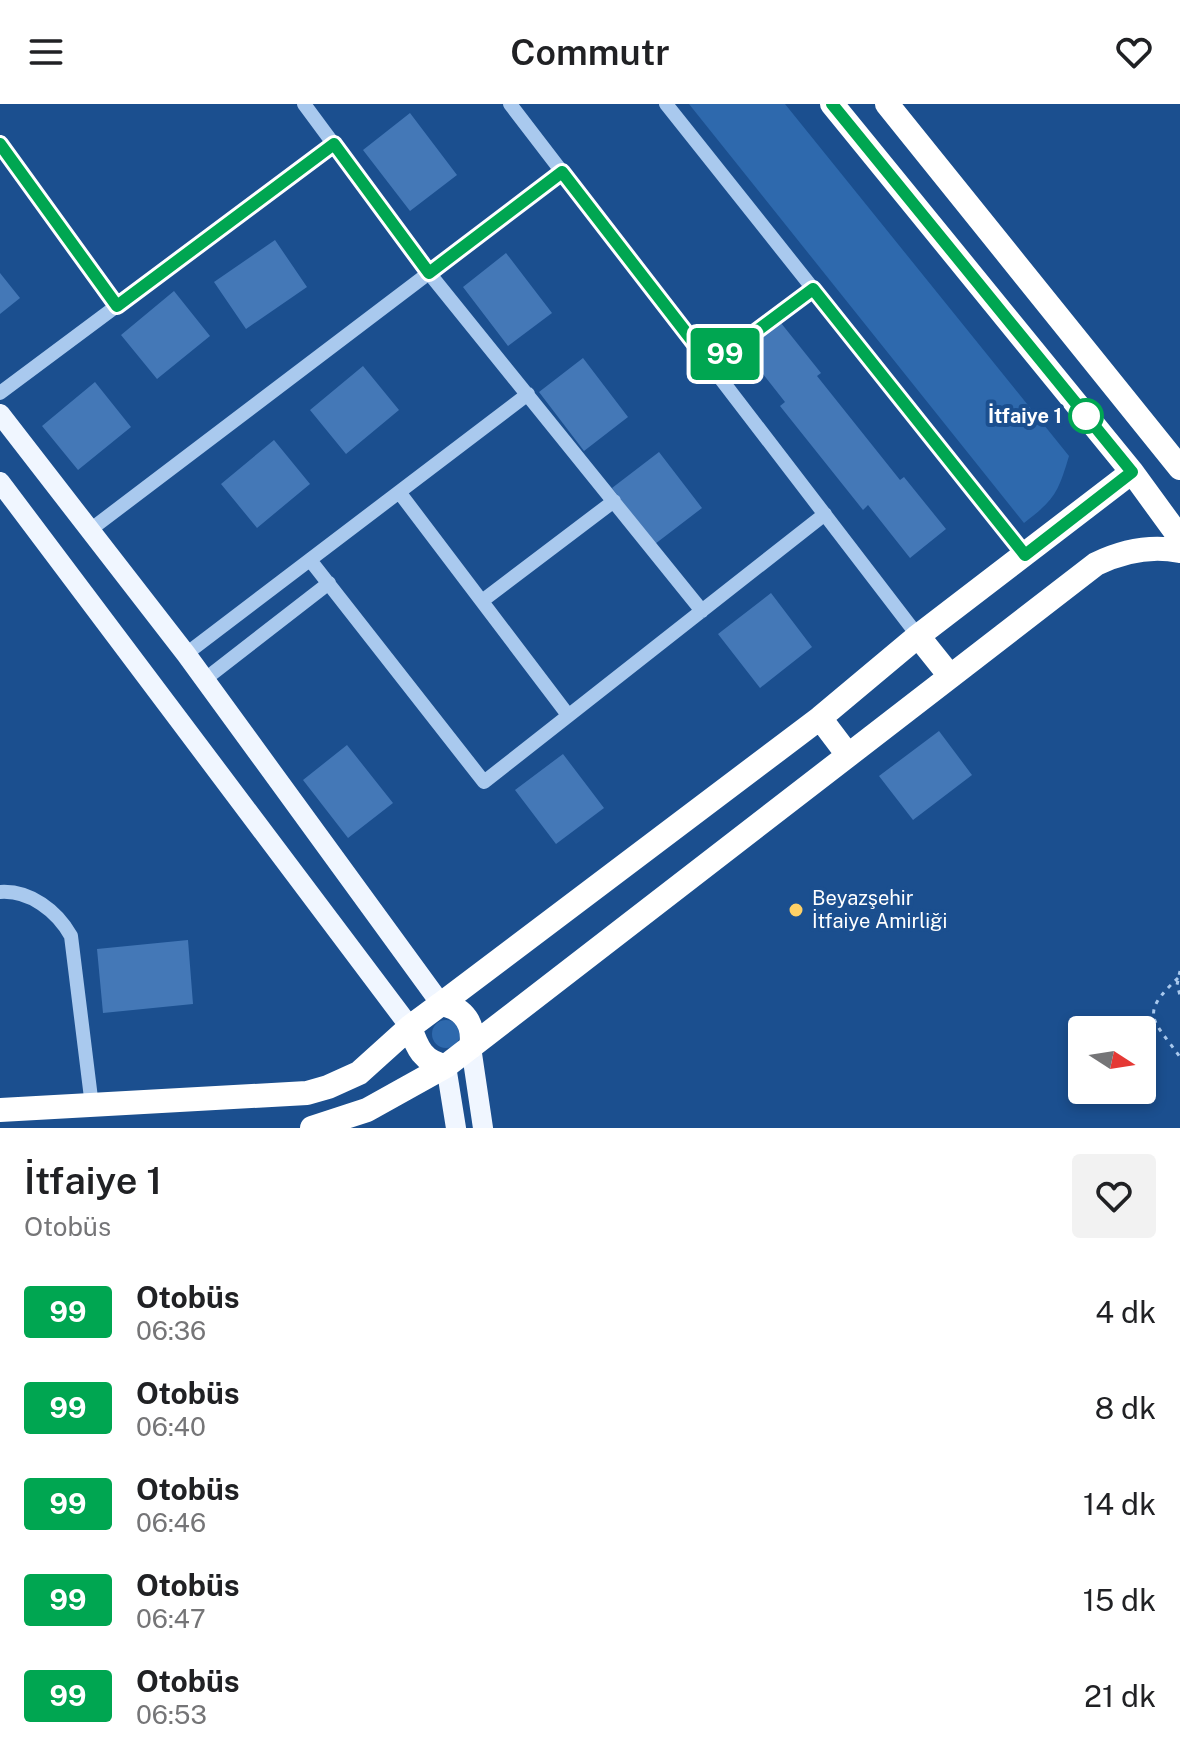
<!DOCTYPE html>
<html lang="tr">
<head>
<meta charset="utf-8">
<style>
	:root { --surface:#fff; --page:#f2f2f2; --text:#202124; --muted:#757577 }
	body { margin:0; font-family:"Public Sans",sans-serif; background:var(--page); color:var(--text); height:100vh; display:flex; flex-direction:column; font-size:30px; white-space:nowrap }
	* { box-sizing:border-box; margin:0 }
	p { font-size:26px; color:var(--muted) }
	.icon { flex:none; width:44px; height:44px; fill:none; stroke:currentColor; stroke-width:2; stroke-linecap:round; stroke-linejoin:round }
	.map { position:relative; height:1024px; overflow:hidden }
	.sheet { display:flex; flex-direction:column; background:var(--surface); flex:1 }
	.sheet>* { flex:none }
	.badge { padding:0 16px; border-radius:6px; font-size:28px; line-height:52px }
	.needle { width:52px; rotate:102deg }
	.fabs { position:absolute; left:1068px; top:912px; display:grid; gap:16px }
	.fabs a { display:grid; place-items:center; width:88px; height:88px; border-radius:8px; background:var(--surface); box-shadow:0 4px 12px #0003; font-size:40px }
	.map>.badge { position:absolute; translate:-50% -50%; box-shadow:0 0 0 4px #fff }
	.round { display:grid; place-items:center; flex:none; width:84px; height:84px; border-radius:8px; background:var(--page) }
	.summary { display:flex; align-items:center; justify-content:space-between; height:136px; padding:0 24px }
	h1 { font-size:38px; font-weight:600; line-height:60px }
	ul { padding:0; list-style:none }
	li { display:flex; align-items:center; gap:24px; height:96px; padding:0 24px }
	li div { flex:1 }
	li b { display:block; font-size:30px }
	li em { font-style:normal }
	li .badge { min-width:88px; font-weight:700; text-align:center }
	header { display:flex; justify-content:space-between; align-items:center; height:104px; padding:0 24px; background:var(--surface); font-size:36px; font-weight:600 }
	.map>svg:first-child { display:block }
</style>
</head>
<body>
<header><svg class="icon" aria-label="menu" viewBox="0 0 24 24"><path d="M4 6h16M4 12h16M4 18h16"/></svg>Commutr<svg class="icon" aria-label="heart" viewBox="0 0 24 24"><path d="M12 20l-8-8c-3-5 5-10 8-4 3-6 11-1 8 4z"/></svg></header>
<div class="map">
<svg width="1180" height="1024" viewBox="0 0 1180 1024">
	<rect width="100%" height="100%" fill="#1b4f8f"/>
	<!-- green -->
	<path fill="#2e69ad" d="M 689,0 L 785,0 L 1069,352 C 1058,389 1055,395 1024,419 Z
		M432 930a14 14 0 1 1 28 0a14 14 0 1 1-28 0Z"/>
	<!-- building -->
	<path fill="#4478b7" d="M 410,9 L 457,71 L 410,107 L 363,46 Z
		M 275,136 L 307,183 L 246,225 L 214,178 Z
		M 506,149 L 552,209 L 508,242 L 463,183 Z
		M 0,169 L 20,194 L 0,210 Z
		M 174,187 L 210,232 L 157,275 L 121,231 Z
		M 781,219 L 821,269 L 817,272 L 900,376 L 904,373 L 946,425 L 910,454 L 868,401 L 863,406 L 780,302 L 785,298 L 745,247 Z
		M 583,254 L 628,313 L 584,347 L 539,288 Z
		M 363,262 L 399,306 L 346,350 L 310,306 Z
		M 95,278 L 131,323 L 78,366 L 42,322 Z
		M 274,336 L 310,380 L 257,424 L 221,380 Z
		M 659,348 L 702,404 L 655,440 L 612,384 Z
		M 771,489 L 812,543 L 760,584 L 718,530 Z
		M 939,627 L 972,671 L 913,716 L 879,672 Z
		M 347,641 L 393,699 L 348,734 L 303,676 Z
		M 563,650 L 604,704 L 556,740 L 515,686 Z
		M 188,836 L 193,900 L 103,909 L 97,845 Z"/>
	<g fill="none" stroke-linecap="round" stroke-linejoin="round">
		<!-- path -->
		<path stroke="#a9c9ee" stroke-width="3" stroke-dasharray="4 6" stroke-linecap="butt" d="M 1180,867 L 1177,881 L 1180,891
			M 1178,874 C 1139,911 1152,914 1180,953"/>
		<!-- minor -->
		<path stroke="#a9c9ee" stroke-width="14" d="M 304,0 L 429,169 L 702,507
			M 510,0 L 918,532
			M 666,0 L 1025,451
			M 0,40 L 117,202
			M 711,261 L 813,185
			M 0,289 L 334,40
			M 399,388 L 568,611
			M 90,426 L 562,68
			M 310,456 L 484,678 L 825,410
			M 482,497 L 614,397
			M 186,550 L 528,290
			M 204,576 L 329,479
			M 0,788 C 30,786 57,807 71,832 L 92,1002"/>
		<!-- major -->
		<path stroke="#f0f6ff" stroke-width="20" d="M 0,310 L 186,550 L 441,900
			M 0,378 L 410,923
			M 471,943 L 483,1024
			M 446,962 L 456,1024"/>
		<!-- highway -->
		<path stroke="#fff" stroke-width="24" d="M 832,0 L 1132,368 L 1180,434
			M 887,0 L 1180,364
			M 918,532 L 950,572
			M 820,614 L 848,651
			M 441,900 L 820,614 L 918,532 L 1132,368
			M 410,923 C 417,944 423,958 446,962
			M 0,1006 L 307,989 L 328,983 L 359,969 L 410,923 L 441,900 C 464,904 475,920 471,943
			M 312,1024 L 367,1006 L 446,962 L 1096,460 C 1123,447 1150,441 1180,447"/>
	</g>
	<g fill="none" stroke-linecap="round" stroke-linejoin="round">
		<!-- line casing -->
		<g stroke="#fff" stroke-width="18">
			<path id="line" d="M 0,40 L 117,202 L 334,40 L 429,169 L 562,68 L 711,261 L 813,185 L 1025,451 L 1132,368 L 832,0"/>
		</g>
		<!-- line -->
		<use href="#line" stroke="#00a651" stroke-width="12"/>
	</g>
	<!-- markers -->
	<circle fill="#fff" stroke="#00a651" stroke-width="4" cx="1086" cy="312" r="16"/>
	<circle fill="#ffd166" stroke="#1b4f8f" stroke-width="3" cx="796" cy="806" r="8"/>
	<g text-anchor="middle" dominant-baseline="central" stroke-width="8" stroke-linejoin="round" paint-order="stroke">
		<!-- stop labels -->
		<g font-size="20" font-weight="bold" fill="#fff" stroke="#1b4f8f" text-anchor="end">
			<text x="1062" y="312">İtfaiye 1</text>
		</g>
		<!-- poi labels -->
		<g font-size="20" fill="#fff" stroke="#1b4f8f" text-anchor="start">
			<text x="812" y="794">Beyazşehir<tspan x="812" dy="23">İtfaiye Amirliği</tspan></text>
		</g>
	</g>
</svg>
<div class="fabs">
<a><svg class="needle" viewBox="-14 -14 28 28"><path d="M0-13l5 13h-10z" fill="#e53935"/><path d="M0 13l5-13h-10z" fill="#757577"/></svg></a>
</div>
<b class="badge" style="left:725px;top:250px;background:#00a651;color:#fff">99</b>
</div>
<section class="sheet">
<div class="summary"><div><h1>İtfaiye 1</h1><p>Otobüs</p></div><a class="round"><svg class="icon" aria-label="heart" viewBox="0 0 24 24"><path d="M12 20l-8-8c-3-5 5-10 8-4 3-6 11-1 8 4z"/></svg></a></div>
<ul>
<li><span class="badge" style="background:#00a651;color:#fff">99</span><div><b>Otobüs</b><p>06:36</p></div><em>4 dk</em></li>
<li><span class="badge" style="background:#00a651;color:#fff">99</span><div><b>Otobüs</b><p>06:40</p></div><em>8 dk</em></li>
<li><span class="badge" style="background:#00a651;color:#fff">99</span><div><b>Otobüs</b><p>06:46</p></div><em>14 dk</em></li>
<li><span class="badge" style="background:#00a651;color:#fff">99</span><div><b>Otobüs</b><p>06:47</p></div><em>15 dk</em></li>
<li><span class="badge" style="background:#00a651;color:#fff">99</span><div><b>Otobüs</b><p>06:53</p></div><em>21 dk</em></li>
</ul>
</section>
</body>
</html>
